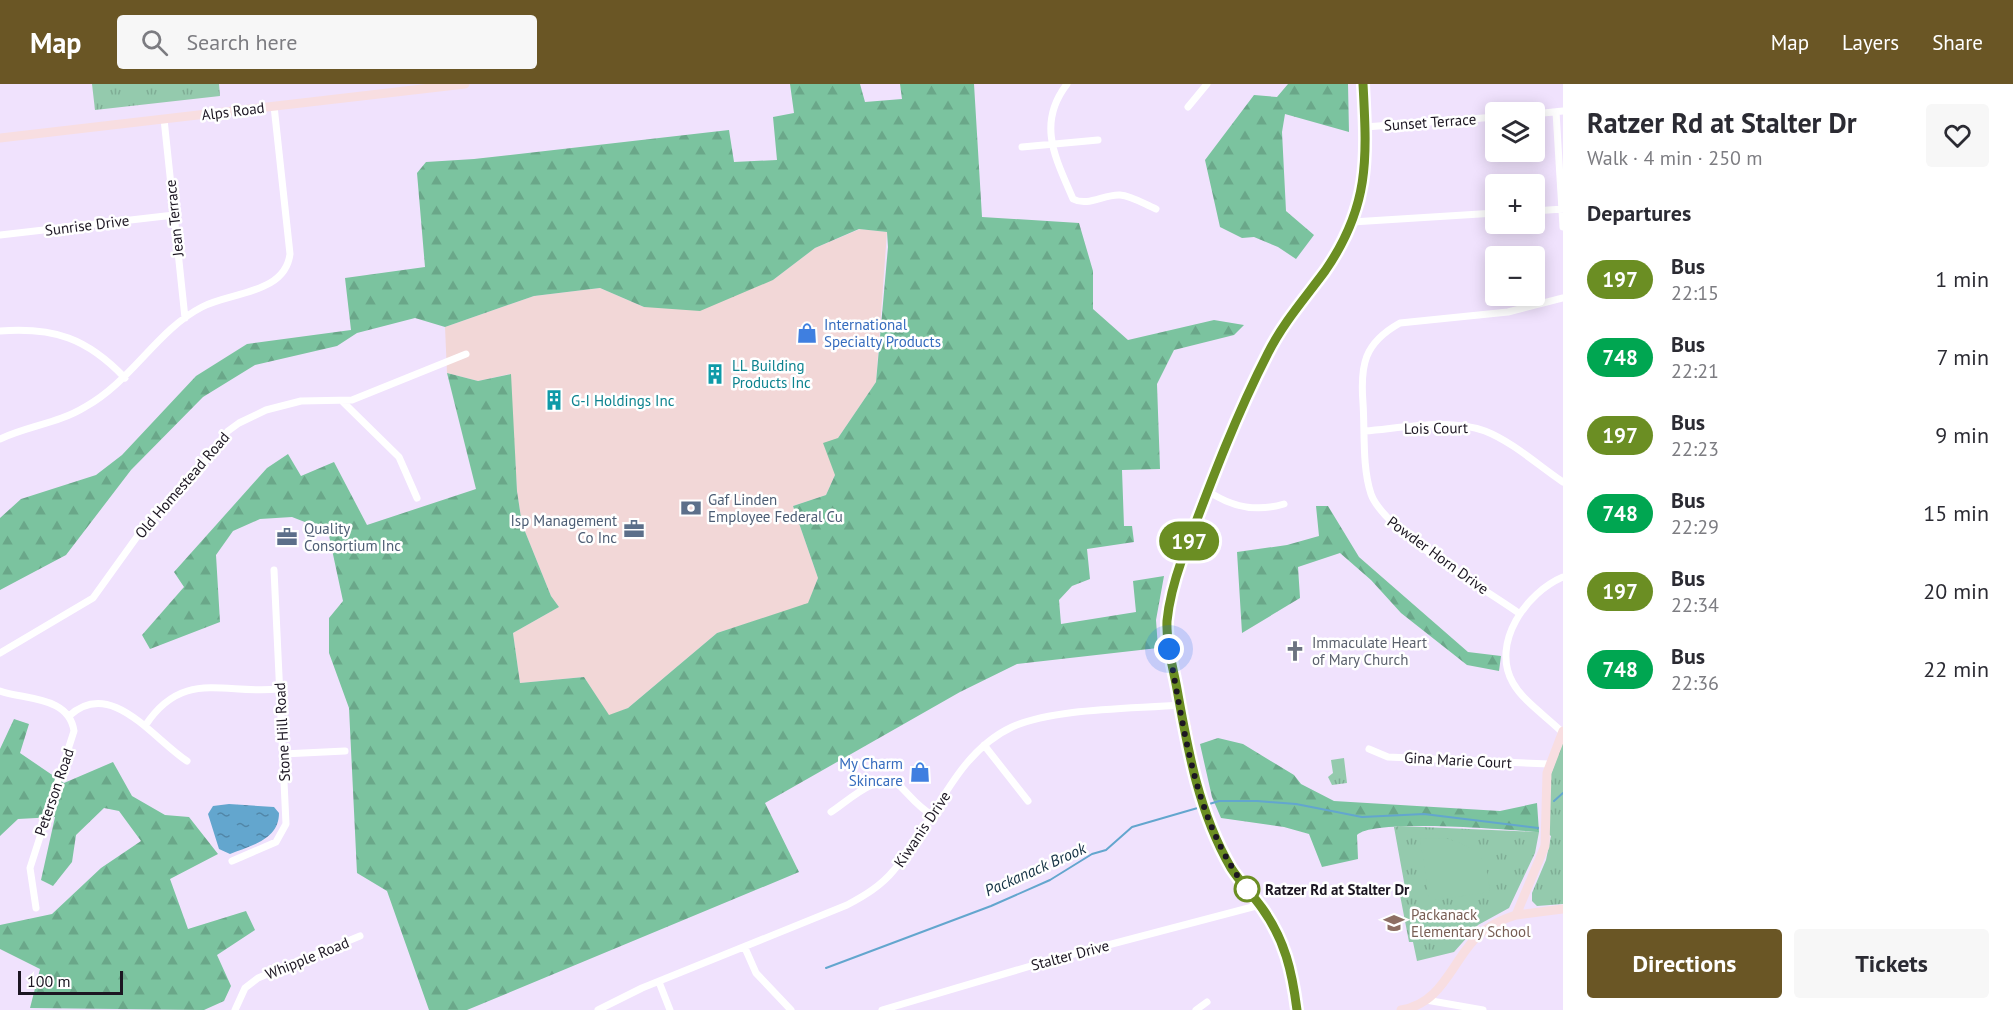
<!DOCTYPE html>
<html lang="en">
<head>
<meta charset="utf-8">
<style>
	:root { --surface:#fff; --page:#f7f7f7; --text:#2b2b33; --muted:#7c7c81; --accent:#6a5625 }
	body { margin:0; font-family:"PT Sans",sans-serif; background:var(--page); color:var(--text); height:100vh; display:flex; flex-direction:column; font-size:22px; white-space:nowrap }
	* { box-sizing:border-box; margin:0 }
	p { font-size:20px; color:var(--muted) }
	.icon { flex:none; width:33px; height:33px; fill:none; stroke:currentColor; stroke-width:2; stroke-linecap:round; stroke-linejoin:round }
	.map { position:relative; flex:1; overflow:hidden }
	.panel { display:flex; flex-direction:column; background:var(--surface); width:450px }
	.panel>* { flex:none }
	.badge { padding:0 12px; border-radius:20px; font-size:21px; line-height:39px }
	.fabs { position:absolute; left:1485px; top:18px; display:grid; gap:12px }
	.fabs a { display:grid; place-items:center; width:60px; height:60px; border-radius:6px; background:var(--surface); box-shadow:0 3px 15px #0003; font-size:30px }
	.scale { position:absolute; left:18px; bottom:15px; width:105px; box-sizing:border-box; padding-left:6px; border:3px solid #1c1622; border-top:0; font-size:16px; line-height:21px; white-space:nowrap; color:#1c1622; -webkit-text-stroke:4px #fff; paint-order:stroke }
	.you { position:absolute; width:30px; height:30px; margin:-15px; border:4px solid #fff; border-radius:50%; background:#1a73e8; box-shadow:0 0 0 9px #1a73e833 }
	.map>.badge { position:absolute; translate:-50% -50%; box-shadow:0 0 0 3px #fff }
	h2 { padding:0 24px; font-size:22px; line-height:54px }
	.round { display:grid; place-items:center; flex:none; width:63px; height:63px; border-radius:6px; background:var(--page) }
	.summary { display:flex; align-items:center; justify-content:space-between; height:102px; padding:0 24px }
	h1 { font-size:28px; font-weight:700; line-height:45px }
	.cta { display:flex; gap:12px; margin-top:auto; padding:12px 24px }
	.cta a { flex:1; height:69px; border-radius:6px; background:var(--accent); color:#fff; font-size:24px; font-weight:700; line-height:69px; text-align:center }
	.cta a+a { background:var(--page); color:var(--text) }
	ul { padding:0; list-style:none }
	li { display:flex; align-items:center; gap:18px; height:78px; padding:0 24px }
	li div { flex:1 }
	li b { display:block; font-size:22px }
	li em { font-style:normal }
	li .badge { min-width:66px; font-weight:700; text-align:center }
	header { display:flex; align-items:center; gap:36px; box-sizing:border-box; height:84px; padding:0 30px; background:var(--accent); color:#fff }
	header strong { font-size:28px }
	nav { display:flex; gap:33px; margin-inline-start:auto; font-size:21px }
	.search { width:420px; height:54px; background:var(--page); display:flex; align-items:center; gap:15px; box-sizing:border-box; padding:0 21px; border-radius:6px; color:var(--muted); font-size:22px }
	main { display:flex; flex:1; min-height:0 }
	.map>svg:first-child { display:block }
</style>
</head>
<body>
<header>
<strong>Map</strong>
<div class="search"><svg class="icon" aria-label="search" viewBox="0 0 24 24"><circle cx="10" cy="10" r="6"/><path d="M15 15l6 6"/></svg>Search here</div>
<nav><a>Map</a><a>Layers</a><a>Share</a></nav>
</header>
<main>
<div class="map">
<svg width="1563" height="926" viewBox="0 0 1563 926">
	<defs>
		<pattern id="forest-firs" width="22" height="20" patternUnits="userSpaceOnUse" patternTransform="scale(1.5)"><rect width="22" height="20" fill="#7bc39f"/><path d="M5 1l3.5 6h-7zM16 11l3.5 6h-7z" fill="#6aa789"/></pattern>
		<pattern id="park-tufts" width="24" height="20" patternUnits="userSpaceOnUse" patternTransform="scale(1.5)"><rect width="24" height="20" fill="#94caad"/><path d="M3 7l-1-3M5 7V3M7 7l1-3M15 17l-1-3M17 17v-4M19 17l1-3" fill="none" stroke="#7fad95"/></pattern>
		<pattern id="water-ripples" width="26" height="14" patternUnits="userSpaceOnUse" patternTransform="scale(1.5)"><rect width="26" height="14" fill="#63a6ce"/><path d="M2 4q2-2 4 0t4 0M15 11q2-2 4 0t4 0" fill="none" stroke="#5186a7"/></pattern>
	</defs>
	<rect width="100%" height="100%" fill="#f0e2fd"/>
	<!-- commercial -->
	<path fill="#f2d7d7" d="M 860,145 L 887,148 L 876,298 L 838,354 L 835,391 L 826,411 L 793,422 L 818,494 L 808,520 L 717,549 L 628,624 L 609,632 L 584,593 L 520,599 L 513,549 L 559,523 L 551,512 L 522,440 L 517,407 L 510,290 L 478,297 L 447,289 L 445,243 L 534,212 L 600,204 L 644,223 L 773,196 L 815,164 Z"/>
	<!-- forest -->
	<path fill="url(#forest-firs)" d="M 790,0 L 860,0 L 865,18 L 902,15 L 900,0 L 974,0 L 982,133 L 1079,139 L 1093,187 L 1093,225 L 1128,256 L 1214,236 L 1244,241 L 1234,251 L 1174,266 L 1157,300 L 1160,385 L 1122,386 L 1124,442 L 1132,442 L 1134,458 L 1087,465 L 1090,495 L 1072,502 L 1059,516 L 1061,540 L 1136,528 L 1133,497 L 1164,492 L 1156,536 L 1158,564 L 1017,580 L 960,608 L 765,719 L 799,788 L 467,926 L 429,926 L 387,807 L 357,789 L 349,624 L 329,569 L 329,534 L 343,517 L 328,447 L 292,433 L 260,435 L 233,447 L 216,471 L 220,538 L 150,565 L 142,551 L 184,503 L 174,488 L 267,384 L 288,370 L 301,392 L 334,378 L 367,441 L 476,405 L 447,289 L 478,297 L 511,290 L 517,407 L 522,440 L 551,512 L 559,523 L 513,549 L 520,599 L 584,593 L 609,631 L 628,624 L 717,549 L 808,519 L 818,494 L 793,422 L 826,411 L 835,391 L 823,359 L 838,354 L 876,298 L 888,163 L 887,148 L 859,145 L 815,164 L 773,196 L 700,227 L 644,223 L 600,204 L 534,212 L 445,243 L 415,234 L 357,249 L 337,262 L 255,281 L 203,313 L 131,386 L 66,471 L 0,506 L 0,434 L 21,415 L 96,391 L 122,371 L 196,292 L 247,260 L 351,246 L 345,194 L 425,183 L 417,89 L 426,78 L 474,75 L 729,46 L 734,78 L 777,76 L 773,33 L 794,29 Z
		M 1288,0 L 1348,0 L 1349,48 L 1285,30 L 1282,48 L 1286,127 L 1314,151 L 1296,175 L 1278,163 L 1254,153 L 1242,154 L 1220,143 L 1205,76 L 1254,11 L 1277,13 Z
		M 1316,422 L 1328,422 L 1359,473 L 1468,568 L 1501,572 L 1499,587 L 1467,581 L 1401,529 L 1371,496 L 1340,469 L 1298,483 L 1300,514 L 1242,549 L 1237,468 L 1287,461 L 1319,452 Z
		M 14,635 L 29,640 L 20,669 L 64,699 L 113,678 L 132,712 L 165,731 L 189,733 L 218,770 L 170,795 L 188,845 L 246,827 L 255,846 L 217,871 L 231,902 L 224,917 L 204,926 L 30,924 L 40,885 L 0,865 L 0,841 L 52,830 L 101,784 L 141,757 L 119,727 L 104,724 L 76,751 L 72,778 L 53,802 L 41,796 L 55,733 L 18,735 L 0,752 L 0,665 Z
		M 1218,654 L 1243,660 L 1294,691 L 1301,700 L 1334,717 L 1500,727 L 1537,719 L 1539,748 C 1509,746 1374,734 1357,751 L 1358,775 L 1322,783 L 1309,750 L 1284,743 L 1221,734 L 1212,713 L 1200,660 Z"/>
	<!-- park -->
	<path fill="url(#park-tufts)" d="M 92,0 L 219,0 L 220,12 L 95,26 Z
		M 1563,657 L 1563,820 L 1537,822 L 1532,817 L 1532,809 L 1546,776 L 1551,752 L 1547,749 L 1551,690 Z
		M 1344,674 L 1347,699 L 1332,701 L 1328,693 L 1333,689 L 1331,676 Z
		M 1400,742 L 1539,748 L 1535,769 L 1509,824 L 1478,841 L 1454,868 L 1417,877 L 1413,858 L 1409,858 L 1400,811 L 1406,809 L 1394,743 Z"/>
	<!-- pitch -->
	<path fill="#94caad" d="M 1445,754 C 1481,765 1486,772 1490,808 L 1435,816 L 1429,813 L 1420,755 Z"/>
	<!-- water -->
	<path fill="url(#water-ripples)" d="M 229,720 L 274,723 L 279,729 C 279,756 250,762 230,770 L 219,765 L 208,730 L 213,722 Z"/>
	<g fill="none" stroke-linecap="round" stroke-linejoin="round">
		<!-- stream -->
		<path stroke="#63a6ce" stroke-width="2" d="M 1554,717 L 1563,709
			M 1206,721 L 1219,717 L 1257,717 L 1296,720 L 1362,733 L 1424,730 L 1538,744
			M 826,884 L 991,822 L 1050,796 L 1092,770 L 1106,766 L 1132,743 L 1201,723"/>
		<!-- street -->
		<path stroke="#fff" stroke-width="7" d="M 1067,0 C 1036,40 1056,75 1073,115 C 1088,123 1104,110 1120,111 C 1132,112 1144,120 1156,125
			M 1188,23 L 1207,0
			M 1556,28 L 1563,143
			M 1534,30 L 1563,27
			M 164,35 L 185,234
			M 1365,43 L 1496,33
			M 1022,63 L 1098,56
			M 1534,127 L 1563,125
			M 1352,138 L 1496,129
			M 0,151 L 174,131
			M 0,247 C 54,243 87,254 125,294
			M 343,318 L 399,373 L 417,414
			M 1365,347 C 1402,344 1449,334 1485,347 C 1513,358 1539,382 1563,398
			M 0,355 C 28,342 59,339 85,323 C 132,297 157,246 202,223 C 231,208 285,210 290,170 L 274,22
			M 1208,407 C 1231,423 1257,428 1284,420
			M 1520,530 C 1485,505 1384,447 1371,410 C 1362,383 1365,348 1363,319 C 1360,281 1364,259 1400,239 L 1508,228 L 1563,214
			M 0,569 L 93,514 L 144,443 L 200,384 L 228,347 L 239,339 L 266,326 L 301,317 L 352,316 L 466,270
			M 0,607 C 26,616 69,612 74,647 L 30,784 L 36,824
			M 69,632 C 111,593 153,655 187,677
			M 145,642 C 183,584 224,611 279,605
			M 1562,648 C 1547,633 1523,617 1513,599 C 1490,559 1527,508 1563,493
			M 984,661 L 1028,717
			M 1369,665 L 1388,673 L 1549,680
			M 283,670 L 345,667
			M 831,728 C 847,718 881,684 901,703 C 912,714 918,723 932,731
			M 232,777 L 276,758 L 286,740 L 274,486
			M 745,864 L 756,889 L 791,926
			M 659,898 L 670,926
			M 1426,916 L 1483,926
			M 235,926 L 245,904 L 258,894 L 360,852
			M 598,926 L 642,904 L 847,821 C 864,812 881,802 894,786 C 934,740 954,670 1012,643 C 1054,624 1132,625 1180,621
			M 882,926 L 1051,876 L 1260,821
			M 1196,926 L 1207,918"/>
		<!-- secondary -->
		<path stroke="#f8dee1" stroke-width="9" d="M 0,54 L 465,0
			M 1516,831 L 1563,825
			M 1401,926 C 1440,920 1450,883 1473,857 C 1484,844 1500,836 1516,831 L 1545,762 L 1547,689 L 1563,647"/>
		<!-- primary -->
		<path stroke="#f1bcc2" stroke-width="10" d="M 1297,926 L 1285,863 L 1269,834 L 1232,786 L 1207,734 L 1196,694 L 1167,547 L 1169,525 L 1182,475 C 1208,406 1234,335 1268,269 C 1283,239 1305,214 1325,187 C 1370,122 1367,75 1363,0"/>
	</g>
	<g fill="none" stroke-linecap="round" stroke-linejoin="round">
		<!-- line casing -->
		<g stroke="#fff" stroke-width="14">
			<path id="line" d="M 1297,926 C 1292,887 1285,856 1262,824 C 1252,810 1240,798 1231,784 C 1199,729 1188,667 1177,605 C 1173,583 1166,560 1167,537 C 1169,516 1175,495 1182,475 C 1208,406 1234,335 1268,269 C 1283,239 1305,214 1325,187 C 1370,122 1367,75 1363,0"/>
		</g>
		<!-- line -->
		<use href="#line" stroke="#6b8e23" stroke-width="9"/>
		<!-- walk -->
		<path stroke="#1c1622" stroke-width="6" stroke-dasharray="0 10.8" d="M 1169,565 C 1185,650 1195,740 1250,809 L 1247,805"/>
	</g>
	<!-- icons -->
	<defs>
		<g id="shop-bare" transform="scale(1.62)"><path d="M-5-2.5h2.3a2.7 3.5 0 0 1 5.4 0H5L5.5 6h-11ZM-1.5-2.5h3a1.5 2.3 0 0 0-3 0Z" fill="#3f7fe0" stroke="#fff" stroke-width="2.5" paint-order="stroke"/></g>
		<g id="building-bare" transform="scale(1.62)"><path d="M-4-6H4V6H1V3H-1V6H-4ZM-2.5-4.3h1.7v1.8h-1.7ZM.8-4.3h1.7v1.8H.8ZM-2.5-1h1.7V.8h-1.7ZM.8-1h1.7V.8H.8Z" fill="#0f9aa8" stroke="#fff" stroke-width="2.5" paint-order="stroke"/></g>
		<g id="bank-bare" transform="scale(1.62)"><path d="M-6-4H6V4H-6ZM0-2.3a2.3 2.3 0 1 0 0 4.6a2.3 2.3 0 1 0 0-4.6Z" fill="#5c6f8a" stroke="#fff" stroke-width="2.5" paint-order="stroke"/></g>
		<g id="office-bare" transform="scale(1.62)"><path d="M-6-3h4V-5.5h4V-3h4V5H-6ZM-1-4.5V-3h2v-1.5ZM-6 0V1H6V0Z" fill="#5c6f8a" stroke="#fff" stroke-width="2.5" paint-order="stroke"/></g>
		<g id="church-bare" transform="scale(1.62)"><path d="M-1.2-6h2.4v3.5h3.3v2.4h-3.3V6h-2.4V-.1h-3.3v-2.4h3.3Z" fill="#6b7280" stroke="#fff" stroke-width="2.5" paint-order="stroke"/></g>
		<g id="school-bare" transform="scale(1.62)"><path d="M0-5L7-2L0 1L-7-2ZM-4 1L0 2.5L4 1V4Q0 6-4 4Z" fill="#8d6e63" stroke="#fff" stroke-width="2.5" paint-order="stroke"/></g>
	</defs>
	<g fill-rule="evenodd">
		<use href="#shop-bare" x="807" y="249"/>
		<use href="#building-bare" x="715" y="290"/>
		<use href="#building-bare" x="554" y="316"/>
		<use href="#bank-bare" x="691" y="424"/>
		<use href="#office-bare" x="634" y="445"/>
		<use href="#office-bare" x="287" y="453"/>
		<use href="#church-bare" x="1295" y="567"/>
		<use href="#shop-bare" x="920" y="688"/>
		<use href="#school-bare" x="1394" y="839"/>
	</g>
	<!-- markers -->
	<circle fill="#fff" stroke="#6b8e23" stroke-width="3" cx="1247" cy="805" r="12"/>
	<g text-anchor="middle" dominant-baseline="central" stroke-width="5" stroke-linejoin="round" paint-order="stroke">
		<!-- street labels -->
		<g font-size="15" fill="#1c1622" stroke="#fff">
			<text transform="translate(233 27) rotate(-7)">Alps Road</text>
			<text transform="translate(1430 38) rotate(-4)">Sunset Terrace</text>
			<text transform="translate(174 134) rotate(-96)">Jean Terrace</text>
			<text transform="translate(87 141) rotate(-7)">Sunrise Drive</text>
			<text transform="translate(1436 344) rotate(-1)">Lois Court</text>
			<text transform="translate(182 401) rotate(-49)">Old Homestead Road</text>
			<text transform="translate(1438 471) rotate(36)">Powder Horn Drive</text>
			<text transform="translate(282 648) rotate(-93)">Stone Hill Road</text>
			<text transform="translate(1458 676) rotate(3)">Gina Marie Court</text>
			<text transform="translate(54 708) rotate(-71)">Peterson Road</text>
			<text transform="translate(922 745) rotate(-56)">Kiwanis Drive</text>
			<text transform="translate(1070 871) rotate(-15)">Stalter Drive</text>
			<text transform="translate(307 874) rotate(-22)">Whipple Road</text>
		</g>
		<!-- shop labels -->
		<g font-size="15" fill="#366cbe" stroke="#fff" text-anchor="start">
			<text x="824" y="240">International<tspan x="824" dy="17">Specialty Products</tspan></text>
			<text x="903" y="679" text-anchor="end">My Charm<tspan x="903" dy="17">Skincare</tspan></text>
		</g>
		<!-- culture labels -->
		<g font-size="15" fill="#0d838f" stroke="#fff" text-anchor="start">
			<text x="732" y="281">LL Building<tspan x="732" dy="17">Products Inc</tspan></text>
			<text x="571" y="316">G-I Holdings Inc</text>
		</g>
		<!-- service labels -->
		<g font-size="15" fill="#4e5e75" stroke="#fff" text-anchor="start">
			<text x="708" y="415">Gaf Linden<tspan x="708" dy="17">Employee Federal Cu</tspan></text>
			<text x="617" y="436" text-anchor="end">Isp Management<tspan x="617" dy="17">Co Inc</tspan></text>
			<text x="304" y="444">Quality<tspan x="304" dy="17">Consortium Inc</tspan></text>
		</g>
		<!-- worship labels -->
		<g font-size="15" fill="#5b616d" stroke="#fff" text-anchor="start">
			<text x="1312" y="558">Immaculate Heart<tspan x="1312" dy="17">of Mary Church</tspan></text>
		</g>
		<!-- stop labels -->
		<g font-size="15" font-weight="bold" fill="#1c1622" stroke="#fff" text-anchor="start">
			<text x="1265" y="805">Ratzer Rd at Stalter Dr</text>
		</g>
		<!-- education labels -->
		<g font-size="15" fill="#785e54" stroke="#fff" text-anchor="start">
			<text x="1411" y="830">Packanack<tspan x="1411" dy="17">Elementary School</tspan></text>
		</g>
		<!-- water labels -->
		<g font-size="16" font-style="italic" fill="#143244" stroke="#fff">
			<text transform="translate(1035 785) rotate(-24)">Packanack Brook</text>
		</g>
	</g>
</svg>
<div class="fabs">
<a><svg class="icon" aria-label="layers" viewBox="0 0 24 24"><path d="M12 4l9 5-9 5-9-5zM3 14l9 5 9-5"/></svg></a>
<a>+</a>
<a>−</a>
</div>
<div class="scale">100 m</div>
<div class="you" style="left:1169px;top:565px"></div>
<b class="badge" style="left:1189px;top:457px;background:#6b8e23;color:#fff">197</b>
</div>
<section class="panel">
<div class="summary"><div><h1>Ratzer Rd at Stalter Dr</h1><p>Walk · 4 min · 250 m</p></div><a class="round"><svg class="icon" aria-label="heart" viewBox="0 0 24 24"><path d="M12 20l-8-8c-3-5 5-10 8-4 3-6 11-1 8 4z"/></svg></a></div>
<h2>Departures</h2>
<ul>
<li><span class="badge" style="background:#6b8e23;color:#fff">197</span><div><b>Bus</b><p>22:15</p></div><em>1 min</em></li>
<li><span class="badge" style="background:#00a651;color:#fff">748</span><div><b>Bus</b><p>22:21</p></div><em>7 min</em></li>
<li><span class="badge" style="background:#6b8e23;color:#fff">197</span><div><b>Bus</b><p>22:23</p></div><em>9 min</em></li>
<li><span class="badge" style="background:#00a651;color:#fff">748</span><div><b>Bus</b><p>22:29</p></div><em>15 min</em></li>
<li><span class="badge" style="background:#6b8e23;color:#fff">197</span><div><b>Bus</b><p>22:34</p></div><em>20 min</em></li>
<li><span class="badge" style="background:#00a651;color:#fff">748</span><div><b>Bus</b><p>22:36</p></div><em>22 min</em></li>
</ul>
<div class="cta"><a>Directions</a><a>Tickets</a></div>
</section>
</main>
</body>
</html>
